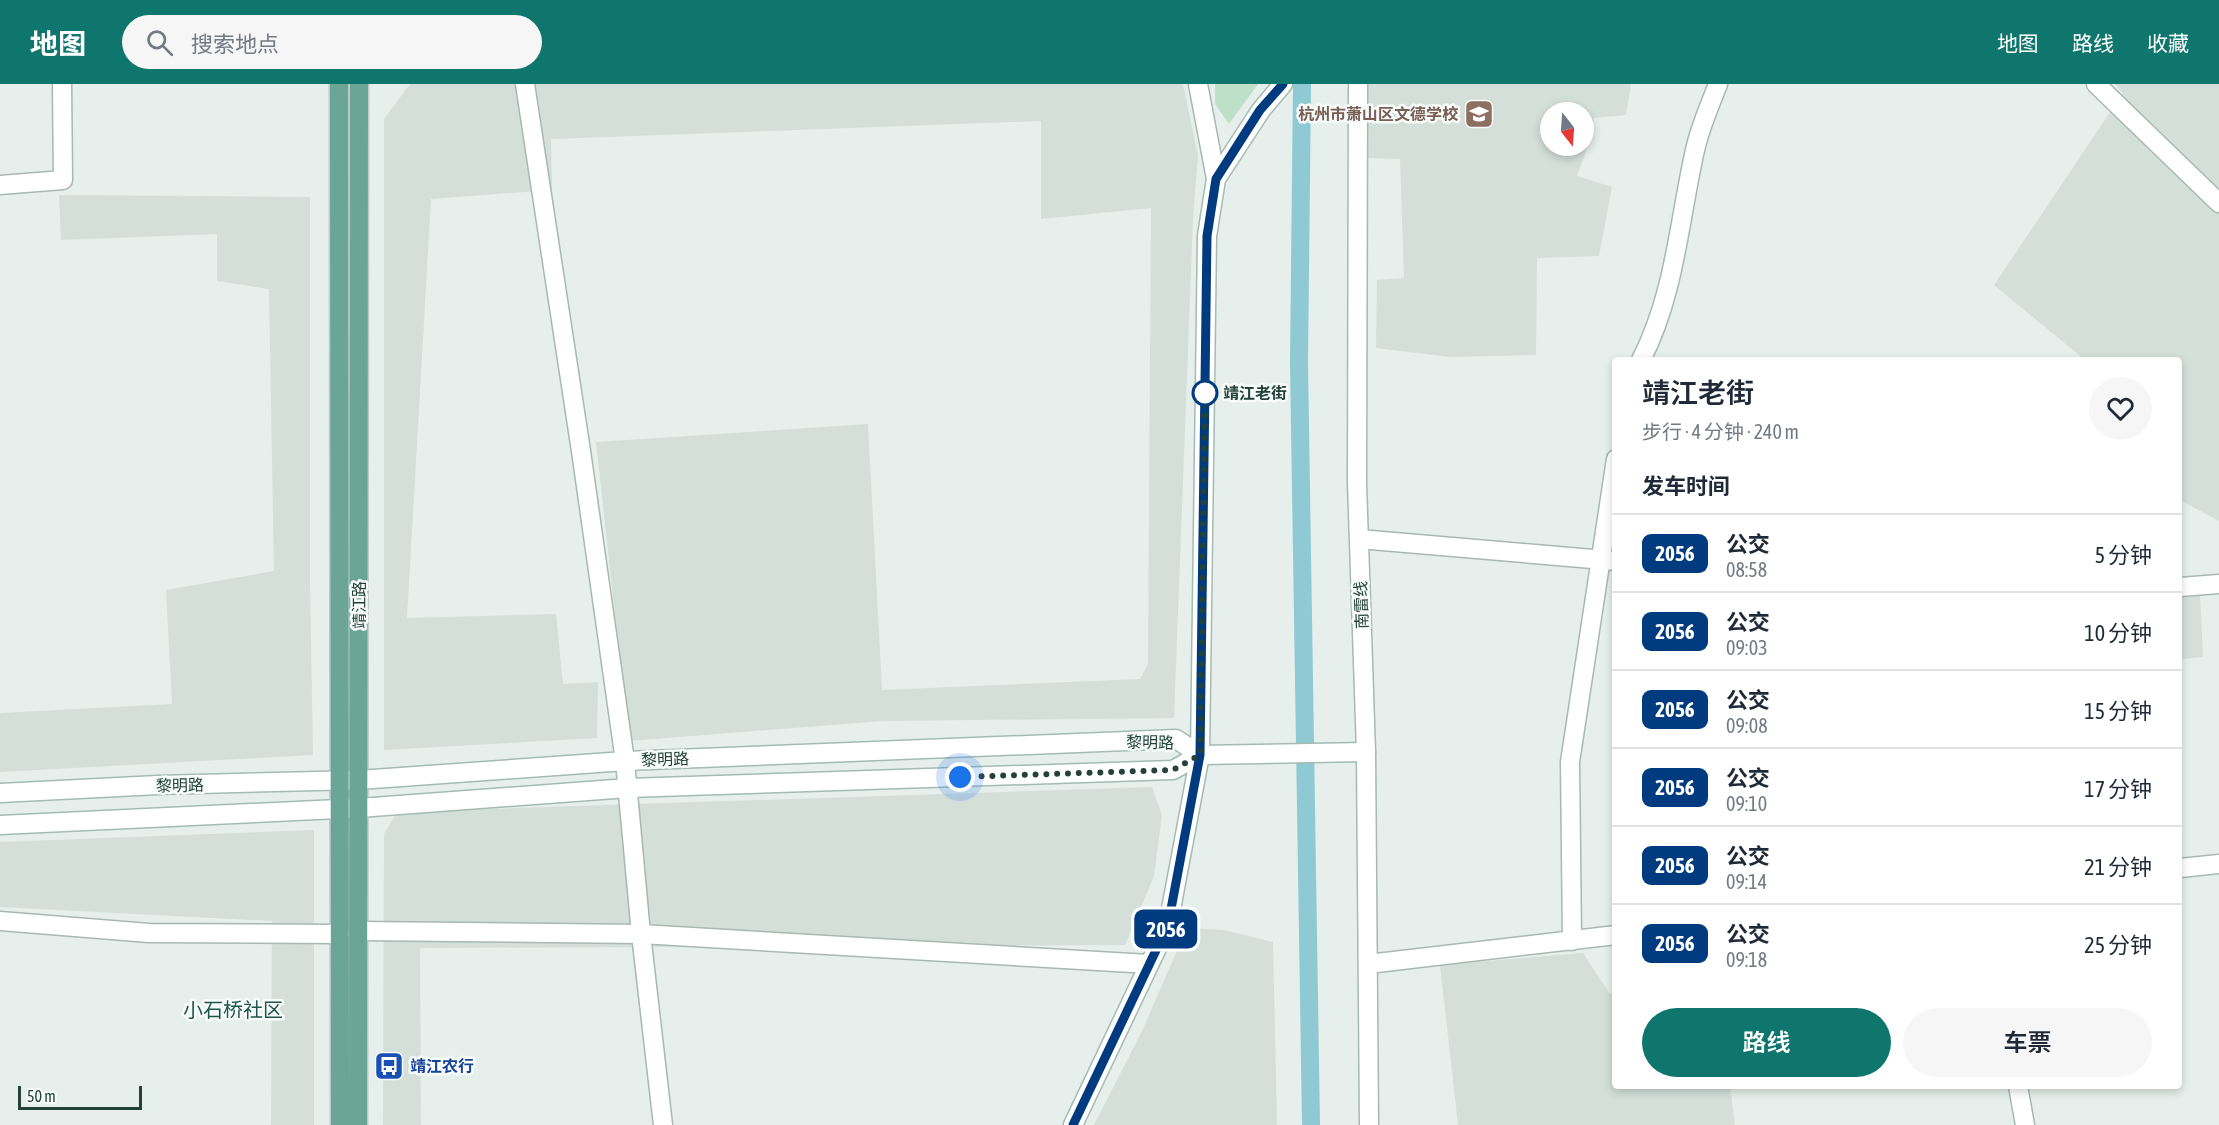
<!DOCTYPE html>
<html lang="zh">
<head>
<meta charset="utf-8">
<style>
	:root { --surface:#fff; --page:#f6f6f7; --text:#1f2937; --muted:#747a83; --line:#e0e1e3; --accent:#0f766e }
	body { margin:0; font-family:"Asap Condensed","Noto Sans SC",sans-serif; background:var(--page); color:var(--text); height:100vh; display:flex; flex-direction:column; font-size:22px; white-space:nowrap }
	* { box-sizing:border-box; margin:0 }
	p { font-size:20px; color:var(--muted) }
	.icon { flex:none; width:33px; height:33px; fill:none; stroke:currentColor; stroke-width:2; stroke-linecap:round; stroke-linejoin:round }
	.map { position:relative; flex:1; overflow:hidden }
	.details { position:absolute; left:1612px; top:273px; width:570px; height:732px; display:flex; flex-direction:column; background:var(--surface); border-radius:6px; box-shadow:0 3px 9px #0003 }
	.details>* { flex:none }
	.badge { padding:0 12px; border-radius:9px; font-size:21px; line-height:39px }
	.needle { width:39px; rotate:163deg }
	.controls { position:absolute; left:1540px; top:18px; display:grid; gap:12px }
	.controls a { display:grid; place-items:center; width:54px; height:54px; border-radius:50%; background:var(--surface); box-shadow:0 3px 9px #0003; font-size:30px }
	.scale { position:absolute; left:18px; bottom:15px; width:124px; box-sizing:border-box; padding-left:6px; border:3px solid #24423a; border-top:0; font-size:16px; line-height:21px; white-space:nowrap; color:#24423a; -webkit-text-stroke:4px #f7fbf9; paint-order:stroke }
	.you { position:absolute; width:30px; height:30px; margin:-15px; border:4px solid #fff; border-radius:50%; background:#1a73e8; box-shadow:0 0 0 9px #1a73e833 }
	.map>.badge { position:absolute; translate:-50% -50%; box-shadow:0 0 0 3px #fff }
	h2 { padding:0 30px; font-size:22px; line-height:54px }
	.round { display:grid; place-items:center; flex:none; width:63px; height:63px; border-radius:32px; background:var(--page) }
	.overview { display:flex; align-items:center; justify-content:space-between; height:102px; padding:0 30px }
	h1 { font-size:28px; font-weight:600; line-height:45px }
	.action { display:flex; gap:12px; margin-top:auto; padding:12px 30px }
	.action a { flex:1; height:69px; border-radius:36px; background:var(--accent); color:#fff; font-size:24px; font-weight:600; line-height:69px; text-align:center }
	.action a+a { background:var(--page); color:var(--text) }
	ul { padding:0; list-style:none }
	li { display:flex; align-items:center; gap:18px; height:78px; padding:0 30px; border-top:2px solid var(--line) }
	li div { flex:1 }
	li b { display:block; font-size:22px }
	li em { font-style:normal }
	li .badge { min-width:66px; font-weight:700; text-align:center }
	header { display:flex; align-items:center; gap:36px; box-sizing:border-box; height:84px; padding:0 30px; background:var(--accent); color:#fff }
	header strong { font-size:28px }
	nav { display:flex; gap:33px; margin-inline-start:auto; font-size:21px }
	.search { width:420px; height:54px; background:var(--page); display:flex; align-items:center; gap:15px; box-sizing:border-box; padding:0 21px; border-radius:33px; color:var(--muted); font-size:22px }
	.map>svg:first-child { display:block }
</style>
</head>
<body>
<header>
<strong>地图</strong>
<div class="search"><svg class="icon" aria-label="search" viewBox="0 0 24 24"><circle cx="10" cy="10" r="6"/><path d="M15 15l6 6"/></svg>搜索地点</div>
<nav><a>地图</a><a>路线</a><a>收藏</a></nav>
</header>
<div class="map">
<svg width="2219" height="1041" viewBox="0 0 2219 1041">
	<rect width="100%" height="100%" fill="#e6efeb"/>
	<!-- built -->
	<path fill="#d4dfda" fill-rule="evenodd" d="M 410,0 L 1183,0 L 1198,72 L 1193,134 L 1174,634 L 883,637 L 629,657 L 596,358 L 868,340 L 882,606 L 1140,595 L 1148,580 L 1151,124 L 1041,135 L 1041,37 L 551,55 L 552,106 L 431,115 L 407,534 L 556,530 L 563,600 L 598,598 L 597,654 L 384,666 L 384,35 Z
		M 1368,0 L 1631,0 L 1626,31 L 1594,34 L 1589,58 L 1577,92 L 1612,103 L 1599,172 L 1537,174 L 1536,271 L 1450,273 L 1376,264 L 1377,196 L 1404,194 L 1400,75 L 1368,74 ZM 1551,28 L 1584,28 L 1584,62 L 1551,62 Z
		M 2115,0 L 2219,0 L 2219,437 L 2180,416 L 2180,276 L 2085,276 L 1994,201 L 2123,9 Z
		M 59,111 L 310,113 L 310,500 L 313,671 L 0,688 L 0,629 L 172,620 L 166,506 L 274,487 L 269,205 L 217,197 L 217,150 L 61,156 Z
		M 2180,510 L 2200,510 L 2203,573 L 2180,575 Z
		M 1152,703 L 1162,731 L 1154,792 L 1125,861 L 420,864 L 421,1041 L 383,1041 L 384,750 L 397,728 Z
		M 314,746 L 314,1041 L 271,1041 L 272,837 L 0,823 L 0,758 Z
		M 1187,844 L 1224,846 L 1273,858 L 1277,1041 L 1094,1041 L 1142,947 Z
		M 1583,869 L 1610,910 L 1615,910 L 1616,1002 L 1730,1002 L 1735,1041 L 1458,1041 L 1440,881 Z"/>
	<!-- green -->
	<path fill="#bfe0c8" d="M 1215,0 L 1258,0 L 1229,40 L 1215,20 Z"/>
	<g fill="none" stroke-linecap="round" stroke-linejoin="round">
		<!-- canal -->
		<path stroke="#8ec9d4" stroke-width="18" d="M 1302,0 L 1299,279 L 1311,1041"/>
		<!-- street casing -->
		<g stroke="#a8b8b2" stroke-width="21">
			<path id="street" d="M 525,0 L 581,367 L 625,677 L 641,850 L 663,1041
				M 1198,0 L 1216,95
				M 1358,0 L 1357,399 L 1366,668 L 1369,1041
				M 2096,0 L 2219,119
				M 0,101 L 63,96 L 62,0
				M 1641,276 C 1675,210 1679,137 1695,66 C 1700,43 1710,21 1718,0
				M 1359,455 L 1616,477
				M 2180,503 L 2219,500
				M 2180,784 L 2219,780
				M 0,837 L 149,849 L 340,850
				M 359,847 L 641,850 L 1149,880
				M 1572,857 L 1570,678 L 1616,375
				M 1368,880 L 1616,851
				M 2018,1002 L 2025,1041"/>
		</g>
		<!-- secondary casing -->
		<g stroke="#a4bbb3" stroke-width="21">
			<path id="secondary" d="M 1200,671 L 1366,668
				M 0,709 L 158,701 L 359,696 L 625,677 L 1176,655 L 1200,671 L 1173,686 L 628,704 L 359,724 L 0,741
				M 1073,1041 L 1168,841 L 1200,671 L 1207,152 L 1216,95 L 1261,26 L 1283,0"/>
		</g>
		<!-- primary casing -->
		<g stroke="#c2cac8" stroke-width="21">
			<path id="primary" d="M 339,0 L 340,1041
				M 358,1041 L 359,0"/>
		</g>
		<!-- street -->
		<use href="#street" stroke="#fff" stroke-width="18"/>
		<!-- secondary -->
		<use href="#secondary" stroke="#fff" stroke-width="18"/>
		<!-- primary -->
		<use href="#primary" stroke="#6aa596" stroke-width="18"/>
	</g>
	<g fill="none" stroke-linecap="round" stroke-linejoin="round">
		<!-- line casing -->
		<g stroke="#fff" stroke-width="14">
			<path id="line" d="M 1073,1041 L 1168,841 L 1200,671 L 1207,152 L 1216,95 L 1260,26 L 1283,0"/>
		</g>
		<!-- line -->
		<use href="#line" stroke="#003b80" stroke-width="9"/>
		<!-- walk -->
		<path stroke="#24423a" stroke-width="6" stroke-dasharray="0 10.8" d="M 960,693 L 1173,686 L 1200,671 L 1205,309"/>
	</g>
	<!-- icons -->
	<defs>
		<g id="school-square" transform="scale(1.5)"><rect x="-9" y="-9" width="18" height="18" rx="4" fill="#8d6e63" stroke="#f7fbf9"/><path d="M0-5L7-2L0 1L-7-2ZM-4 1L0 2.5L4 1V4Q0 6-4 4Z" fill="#fff"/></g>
		<g id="bus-square" transform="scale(1.5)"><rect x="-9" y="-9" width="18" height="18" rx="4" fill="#1a4fb4" stroke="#f7fbf9"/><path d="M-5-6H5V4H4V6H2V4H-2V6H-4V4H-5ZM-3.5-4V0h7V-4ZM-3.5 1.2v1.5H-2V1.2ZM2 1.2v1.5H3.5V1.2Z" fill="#fff"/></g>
	</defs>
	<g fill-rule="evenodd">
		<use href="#school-square" x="1479" y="30"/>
		<use href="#bus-square" x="389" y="982"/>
	</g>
	<!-- markers -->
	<circle fill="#fff" stroke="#003b80" stroke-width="3" cx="1205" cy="309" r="12"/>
	<g text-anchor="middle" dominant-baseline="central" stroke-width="5" stroke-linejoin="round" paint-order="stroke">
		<!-- education labels -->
		<g font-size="16" font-weight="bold" fill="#785e54" stroke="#f7fbf9" text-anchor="end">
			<text x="1458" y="30">杭州市萧山区文德学校</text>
		</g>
		<!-- stop labels -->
		<g font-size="16" font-weight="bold" fill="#24423a" stroke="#f7fbf9" text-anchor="start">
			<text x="1223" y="309">靖江老街</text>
		</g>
		<!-- street labels -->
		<g font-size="16" fill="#24423a" stroke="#f7fbf9">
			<text transform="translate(359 521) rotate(-90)">靖江路</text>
			<text transform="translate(1361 521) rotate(-92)">南雷线</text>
			<text transform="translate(1150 658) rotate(1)">黎明路</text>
			<text transform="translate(665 675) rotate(-2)">黎明路</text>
			<text transform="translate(180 701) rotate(-1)">黎明路</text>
		</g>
		<!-- transit labels -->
		<g font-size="16" font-weight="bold" fill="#164399" stroke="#f7fbf9" text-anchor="start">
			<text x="410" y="982">靖江农行</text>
		</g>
		<!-- quarter labels -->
		<g font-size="20" fill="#1f5548" stroke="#f7fbf9">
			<text x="233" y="925">小石桥社区</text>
		</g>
	</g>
</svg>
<div class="controls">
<a><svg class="needle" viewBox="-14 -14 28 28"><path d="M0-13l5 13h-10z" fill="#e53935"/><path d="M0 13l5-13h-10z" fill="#747a83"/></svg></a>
</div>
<div class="scale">50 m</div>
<div class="you" style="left:960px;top:693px"></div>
<b class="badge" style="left:1166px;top:845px;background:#003b80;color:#fff">2056</b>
<section class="details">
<div class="overview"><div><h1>靖江老街</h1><p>步行 · 4 分钟 · 240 m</p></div><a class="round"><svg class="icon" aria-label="heart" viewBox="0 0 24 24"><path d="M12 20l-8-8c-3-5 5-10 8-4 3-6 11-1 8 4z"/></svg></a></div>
<h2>发车时间</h2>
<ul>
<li><span class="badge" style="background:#003b80;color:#fff">2056</span><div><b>公交</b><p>08:58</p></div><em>5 分钟</em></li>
<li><span class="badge" style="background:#003b80;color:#fff">2056</span><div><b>公交</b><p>09:03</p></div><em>10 分钟</em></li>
<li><span class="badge" style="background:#003b80;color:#fff">2056</span><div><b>公交</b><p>09:08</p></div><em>15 分钟</em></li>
<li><span class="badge" style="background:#003b80;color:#fff">2056</span><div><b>公交</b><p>09:10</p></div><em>17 分钟</em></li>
<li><span class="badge" style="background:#003b80;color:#fff">2056</span><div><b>公交</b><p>09:14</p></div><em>21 分钟</em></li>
<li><span class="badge" style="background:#003b80;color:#fff">2056</span><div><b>公交</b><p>09:18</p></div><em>25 分钟</em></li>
</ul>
<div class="action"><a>路线</a><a>车票</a></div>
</section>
</div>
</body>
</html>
